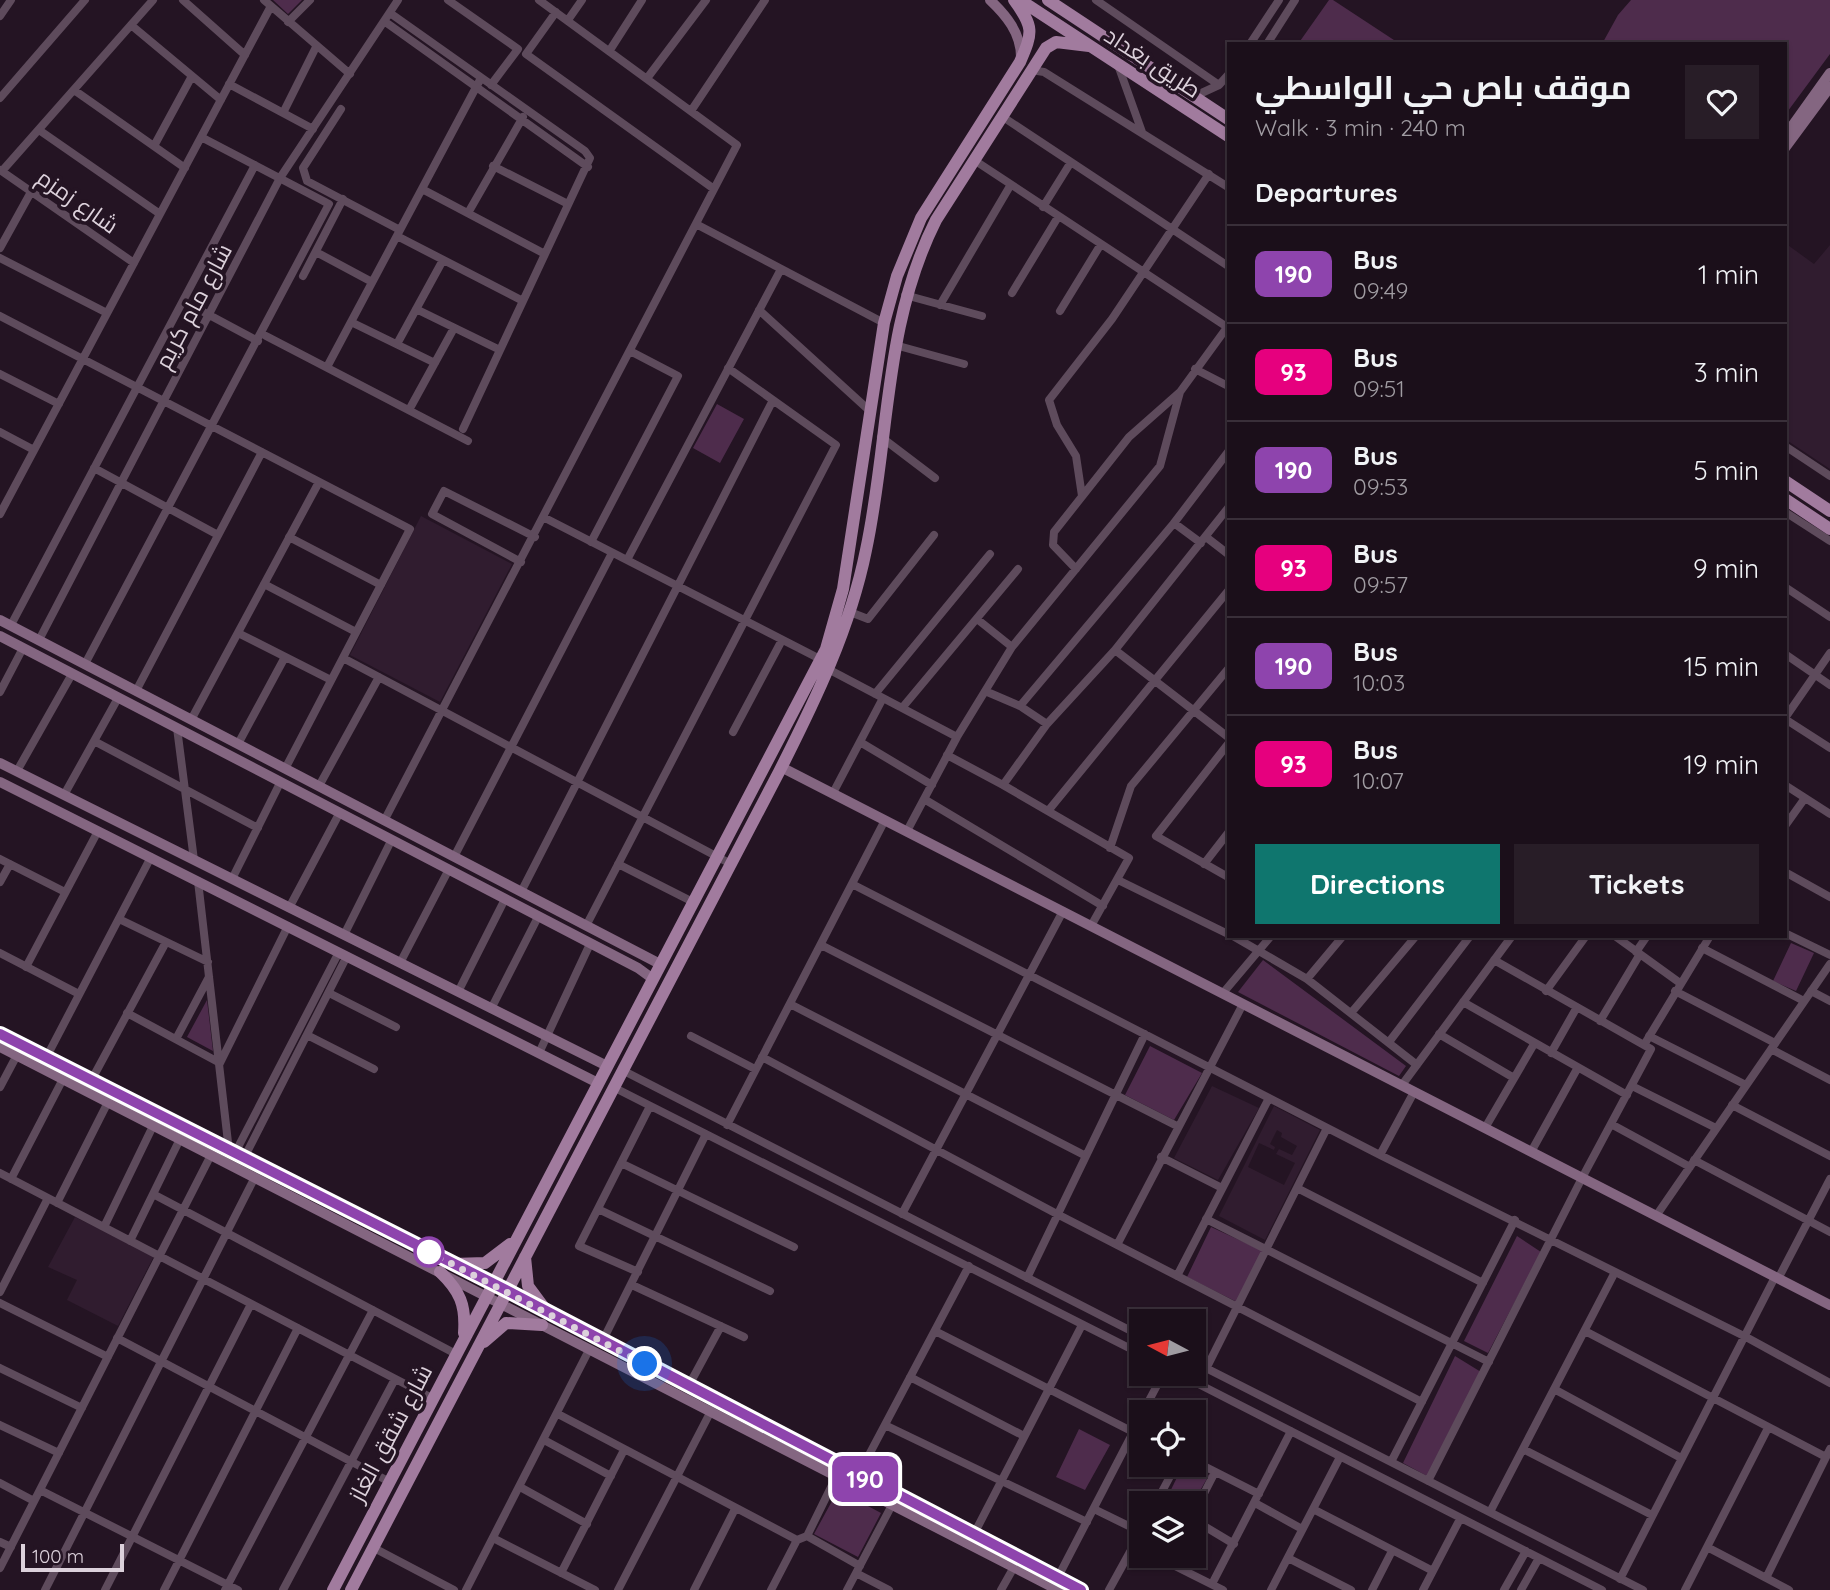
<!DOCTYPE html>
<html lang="en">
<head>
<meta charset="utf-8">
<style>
	:root { --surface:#1b0f1a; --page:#281d27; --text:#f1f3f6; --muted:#a09ca2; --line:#392f39; --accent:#0f766e }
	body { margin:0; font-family:Quicksand,Cairo,sans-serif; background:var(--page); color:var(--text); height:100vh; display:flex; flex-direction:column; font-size:26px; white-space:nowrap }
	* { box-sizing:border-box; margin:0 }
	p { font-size:23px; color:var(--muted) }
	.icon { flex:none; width:38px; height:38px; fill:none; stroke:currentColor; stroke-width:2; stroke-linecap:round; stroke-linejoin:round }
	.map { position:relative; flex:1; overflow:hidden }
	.side { position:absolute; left:1227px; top:42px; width:560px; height:896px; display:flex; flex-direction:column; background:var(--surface); border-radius:0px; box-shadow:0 2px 5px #0004,0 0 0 2px var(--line) }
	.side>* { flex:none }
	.badge { padding:0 14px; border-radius:10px; font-size:24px; line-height:46px }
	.needle { width:46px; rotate:277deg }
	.buttons { position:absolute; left:1129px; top:1309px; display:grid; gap:14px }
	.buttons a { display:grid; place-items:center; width:77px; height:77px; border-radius:0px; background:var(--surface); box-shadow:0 2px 5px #0004,0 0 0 2px var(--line); font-size:35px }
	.scale { position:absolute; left:21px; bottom:18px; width:103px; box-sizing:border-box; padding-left:7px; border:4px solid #dcd1db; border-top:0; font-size:19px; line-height:24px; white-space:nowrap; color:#dcd1db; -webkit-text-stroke:5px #241423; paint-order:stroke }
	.you { position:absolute; width:35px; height:35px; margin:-18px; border:5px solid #fff; border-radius:50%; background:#1a73e8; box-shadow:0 0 0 10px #1a73e833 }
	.map>.badge { position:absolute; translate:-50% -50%; box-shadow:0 0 0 4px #fff }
	h2 { padding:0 28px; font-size:26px; line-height:63px }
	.round { display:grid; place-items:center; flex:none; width:74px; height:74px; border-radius:0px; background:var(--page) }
	.head { display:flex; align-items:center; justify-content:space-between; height:119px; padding:0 28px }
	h1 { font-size:33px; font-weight:700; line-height:52px }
	.cta { display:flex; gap:14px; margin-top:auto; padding:14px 28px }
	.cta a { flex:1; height:80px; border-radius:0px; background:var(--accent); color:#fff; font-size:28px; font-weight:700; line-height:80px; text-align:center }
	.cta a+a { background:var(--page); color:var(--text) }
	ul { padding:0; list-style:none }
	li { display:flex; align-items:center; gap:21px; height:98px; padding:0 28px; border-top:2px solid var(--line) }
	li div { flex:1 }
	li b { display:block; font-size:26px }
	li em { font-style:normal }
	li .badge { min-width:77px; font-weight:700; text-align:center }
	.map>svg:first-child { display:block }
</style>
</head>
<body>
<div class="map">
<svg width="1830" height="1590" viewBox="0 0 1830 1590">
	<rect width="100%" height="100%" fill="#241423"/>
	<!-- built -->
	<path fill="#301c2f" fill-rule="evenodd" d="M 1785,243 L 1814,264 L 1830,245 L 1830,469 L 1785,439 Z
		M 421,516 L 512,564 L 440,702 L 350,655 Z
		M 1212,1086 L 1259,1108 L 1218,1180 L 1174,1158 Z
		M 1274,1106 L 1320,1130 L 1265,1240 L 1219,1216 ZM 1277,1130 L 1282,1133 L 1281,1137 L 1297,1146 L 1292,1155 L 1279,1149 L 1276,1154 L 1295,1163 L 1284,1185 L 1248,1167 L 1259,1143 L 1274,1150 L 1275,1147 L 1270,1144 Z
		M 75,1217 L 154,1256 L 118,1326 L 67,1300 L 77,1280 L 48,1267 Z"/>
	<!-- green -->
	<path fill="#4e2c4c" d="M 273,0 L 302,0 L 288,14 Z
		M 1329,0 L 1333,0 L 1400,44 L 1298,44 Z
		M 1631,0 L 1830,0 L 1830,54 L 1785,115 L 1785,44 L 1602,44 L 1618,15 Z
		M 717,404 L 744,419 L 720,463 L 693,448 Z
		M 1791,943 L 1814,953 L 1796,991 L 1773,981 Z
		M 1263,960 L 1406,1066 L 1399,1076 L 1238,992 Z
		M 207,1000 L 213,1051 L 187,1037 Z
		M 1150,1046 L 1202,1073 L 1174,1120 L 1125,1095 Z
		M 1211,1227 L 1263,1251 L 1237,1302 L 1187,1277 Z
		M 1517,1236 L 1541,1252 L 1488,1353 L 1464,1341 Z
		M 1455,1356 L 1481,1372 L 1427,1476 L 1403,1463 Z
		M 1079,1429 L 1110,1445 L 1085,1490 L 1056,1477 Z
		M 1183,1465 L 1209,1475 L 1193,1503 L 1173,1503 L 1166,1500 Z
		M 838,1490 L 881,1513 L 858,1557 L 814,1534 Z"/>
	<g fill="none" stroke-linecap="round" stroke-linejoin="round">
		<!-- street -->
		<path stroke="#5e4b5c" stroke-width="8" d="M 183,0 L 245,55
			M 264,0 L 350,74
			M 448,0 L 518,49 L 491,85
			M 1096,0 L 1219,85
			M 556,12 L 526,54 L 714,189
			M 390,13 L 585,151 L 590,158 L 463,429
			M 0,16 L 11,0
			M 568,20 L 582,0
			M 384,21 L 588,167
			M 288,22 L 310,0
			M 131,25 L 221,100
			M 1250,44 L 1279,0
			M 1267,44 L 1295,0
			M 610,50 L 642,0
			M 1118,65 L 1142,132
			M 1031,70 L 1044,72 L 1228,187
			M 648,77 L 706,0
			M 229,84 L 313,129
			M 74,90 L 185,168
			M 1195,96 L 1219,85 L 1228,75
			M 0,98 L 85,0
			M 341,109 L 303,168 L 307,181 L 400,230
			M 691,111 L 765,0
			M 283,113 L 316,47
			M 1003,117 L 1228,266
			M 39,130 L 160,214
			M 154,146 L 192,76
			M 974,160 L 1227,327
			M 493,166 L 568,204
			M 0,170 L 134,263
			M 2,171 L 153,0
			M 422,189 L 545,254
			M 1043,207 L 1071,162
			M 468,213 L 523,117
			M 696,224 L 884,323
			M 397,236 L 523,301
			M 0,248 L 31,192
			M 316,252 L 372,282
			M 0,258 L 107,313
			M 303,276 L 343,199
			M 1012,293 L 1058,217
			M 905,295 L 982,316
			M 183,301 L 258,341
			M 940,305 L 1010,186
			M 416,309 L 500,350
			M 759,310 L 871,412
			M 1060,311 L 1101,244
			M 0,316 L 410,529 L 285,769
			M 351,322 L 435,363
			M 266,336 L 468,441
			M 397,344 L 443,260
			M 895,345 L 964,364
			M 327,367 L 481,78
			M 1195,369 L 1228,386
			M 0,374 L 59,404
			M 409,410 L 454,328
			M 0,432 L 34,450
			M 881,437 L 935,478
			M 1785,446 L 1830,476
			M 94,468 L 218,535
			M 1082,496 L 1076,456 L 1057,425 L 1049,400 L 1112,319 L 1209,174
			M 1785,512 L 1830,541
			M 0,514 L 271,6
			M 545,518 L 820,659
			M 1174,523 L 1201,543
			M 289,537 L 381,585
			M 1206,537 L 1228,554
			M 591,542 L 678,376 L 630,351
			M 627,560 L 781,269
			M 521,562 L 432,514 L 444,491 L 535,537
			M 1076,569 L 1053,545 L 1054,532 L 1129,437 L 1180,392
			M 264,584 L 356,632
			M 1785,587 L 1830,617
			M 850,612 L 868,619 L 934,535
			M 977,619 L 1012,647
			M 11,625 L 255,165
			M 238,633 L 331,680
			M 39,640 L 280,178 L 398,0
			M 1115,650 L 1228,737
			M 1785,654 L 1830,685
			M 343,658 L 731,864
			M 85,664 L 329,204 L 201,137
			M 828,669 L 957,737
			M 136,691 L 262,452
			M 985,691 L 1020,706 L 1047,724
			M 0,692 L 23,648
			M 875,694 L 990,554
			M 1020,706 L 1174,523 L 1228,452
			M 902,708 L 1018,569
			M 1785,718 L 1830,653
			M 1785,719 L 1830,748
			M 191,720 L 319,482
			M 177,728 L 194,860
			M 733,732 L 782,640
			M 94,741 L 258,828
			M 860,742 L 932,785
			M 238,744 L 285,657
			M 1228,744 L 1156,836 L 1228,877
			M 947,755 L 1003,785
			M 17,771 L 72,674
			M 1785,785 L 1830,814
			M 319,786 L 379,677
			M 833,793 L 883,698
			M 64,795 L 118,698
			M 924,799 L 1103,906
			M 1048,811 L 1228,591
			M 384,821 L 737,145 L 539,0
			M 1785,826 L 1805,798
			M 907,831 L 957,737 L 1012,647 L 1160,466 L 1180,392 L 1228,326
			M 1110,848 L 1131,786 L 1228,669
			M 454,857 L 612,553
			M 0,859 L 65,892
			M 618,864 L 693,902
			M 1204,864 L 1228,833
			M 1785,872 L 1830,897
			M 232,879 L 280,783
			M 1118,880 L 1228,934
			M 198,881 L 229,1151
			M 0,882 L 10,864
			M 852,884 L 1380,1155 L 1746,1337 L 1830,1383
			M 521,892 L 773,400
			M 289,908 L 339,814
			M 119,919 L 208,962
			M 586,926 L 836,445 L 728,368
			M 1091,926 L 1129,858 L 1003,785 L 1047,724 L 1115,650 L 1228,508
			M 1785,933 L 1830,955
			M 344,935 L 391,841
			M 1233,936 L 1307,979 L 1417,1065
			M 1615,936 L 1680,983
			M 821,945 L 1177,1126
			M 1702,948 L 1804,1001
			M 1636,952 L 1647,936
			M 0,953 L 79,994
			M 400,963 L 448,871
			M 26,967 L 98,831
			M 1307,979 L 1343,936
			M 1546,991 L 1586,936
			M 1675,991 L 1775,1043
			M 1811,991 L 1830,1001
			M 458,992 L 504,901
			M 329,993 L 396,1027
			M 1223,993 L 1271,936
			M 1463,1002 L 1627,1095
			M 790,1004 L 1086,1156
			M 491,1009 L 538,917
			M 127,1013 L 220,1063 L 288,926
			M 1351,1013 L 1416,936
			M 1600,1021 L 1640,954
			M 1439,1034 L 1514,1078
			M 307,1035 L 374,1069
			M 691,1036 L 755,1069
			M 1649,1036 L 1746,1085
			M 176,1039 L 209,977
			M 1389,1042 L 1470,936
			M 1644,1045 L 1710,936
			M 1771,1049 L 1830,1080
			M 539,1053 L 590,944
			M 1551,1053 L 1577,1007
			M 762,1057 L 1057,1214 L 1422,1402
			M 46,1058 L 151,857
			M 622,1070 L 1141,1336
			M 91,1081 L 166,942
			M 1402,1085 L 1512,936
			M 1632,1086 L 1716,1128
			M 0,1087 L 17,1055
			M 613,1087 L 1141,1354
			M 1732,1105 L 1830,1156
			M 1611,1124 L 1690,1167
			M 727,1125 L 885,820
			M 1485,1128 L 1534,1044
			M 1531,1152 L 1577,1069
			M 235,1153 L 339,952
			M 1380,1155 L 1414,1092
			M 1161,1157 L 1222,1188
			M 244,1158 L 347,956
			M 1694,1160 L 1830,1232
			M 621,1163 L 794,1247
			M 0,1173 L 432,1398
			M 11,1179 L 63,1079
			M 1297,1188 L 1483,1283
			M 153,1194 L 456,1354
			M 57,1203 L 108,1102
			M 598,1209 L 770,1291
			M 902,1214 L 1063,911
			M 1656,1216 L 1830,964
			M 1206,1219 L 1489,1362
			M 104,1227 L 153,1126
			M 130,1241 L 180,1139
			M 1117,1245 L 1243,1004
			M 638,1272 L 579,1246 L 650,1106
			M 1177,1276 L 1269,1098
			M 1027,1278 L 1145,1034
			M 1778,1279 L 1830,1179
			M 632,1285 L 744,1337
			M 0,1292 L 48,1198
			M 0,1303 L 108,1357
			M 935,1331 L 1141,1436
			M 1585,1331 L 1826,1457
			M 117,1338 L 388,1481
			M 602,1342 L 706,1134
			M 1194,1362 L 1643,1590
			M 0,1368 L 82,1408
			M 1206,1369 L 1327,1128
			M 1179,1374 L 1602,1590
			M 910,1377 L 1024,1436
			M 688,1387 L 721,1326
			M 1554,1389 L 1681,1458
			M 1143,1412 L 1163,1374
			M 558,1414 L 797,1540
			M 0,1425 L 59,1453
			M 885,1425 L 1087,1522
			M 544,1440 L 611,1476
			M 1523,1449 L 1652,1515
			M 1194,1461 L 1259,1494
			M 1391,1462 L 1515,1220
			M 1428,1481 L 1582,1178 L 1651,1049 L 1494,960
			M 0,1483 L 34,1501
			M 853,1485 L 969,1266
			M 520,1487 L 587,1524
			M 40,1490 L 238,1590
			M 1156,1503 L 1176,1465
			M 1255,1503 L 1302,1529
			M 1094,1509 L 1141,1532
			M 1313,1509 L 1433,1571
			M 1490,1512 L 1615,1272
			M 1194,1513 L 1215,1472
			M 1194,1520 L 1234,1544
			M 974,1534 L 1082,1325
			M 807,1536 L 860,1566
			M 493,1538 L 595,1590
			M 0,1542 L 11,1547
			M 1707,1547 L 1789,1590
			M 374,1548 L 454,1590
			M 1155,1556 L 1223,1590
			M 1288,1558 L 1351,1590
			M 0,1568 L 211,1155
			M 561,1573 L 624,1450
			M 856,1573 L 889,1590
			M 1058,1577 L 1141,1417
			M 1766,1578 L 1830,1449
			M 1620,1579 L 1775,1277
			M 1212,1584 L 1291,1431
			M 45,1590 L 255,1177
			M 105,1590 L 251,1304
			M 164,1590 L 298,1328
			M 225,1590 L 373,1310
			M 283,1590 L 395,1379
			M 466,1590 L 589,1350
			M 618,1590 L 711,1411
			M 694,1590 L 735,1509
			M 771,1590 L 797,1540 L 807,1536 L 836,1477
			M 847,1590 L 892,1505
			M 1001,1590 L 1014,1567
			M 1109,1590 L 1141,1532
			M 1271,1590 L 1340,1457
			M 1372,1590 L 1392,1551
			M 1423,1590 L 1460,1519
			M 1504,1590 L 1526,1551
			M 1521,1590 L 1539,1558
			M 1685,1590 L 1768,1428"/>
		<!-- secondary -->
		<path stroke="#846681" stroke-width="10" d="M 990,0 C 1006,15 1021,33 1021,57
			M 1785,136 L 1830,73
			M 1785,148 L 1830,87
			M 0,620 L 660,964
			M 0,636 L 638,968 L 653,979
			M 0,763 L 607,1066
			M 781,767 L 1830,1305
			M 0,782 L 598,1083
			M 0,1034 L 506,1290 L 1082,1590
			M 0,1047 L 1058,1590"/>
		<!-- primary -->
		<path stroke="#a17b9e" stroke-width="12" d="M 1020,0 L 1228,136
			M 1048,0 L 1228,119
			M 1785,481 L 1830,511
			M 1785,499 L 1830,529
			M 525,1257 L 528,1286 L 548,1313
			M 453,1264 L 485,1263 L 510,1244
			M 440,1272 C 460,1291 466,1305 464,1333
			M 484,1342 L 506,1323 L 542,1325
			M 333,1590 L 826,649 L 843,589 L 884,323 L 897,276 L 921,218 L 1020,62 C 1033,32 1034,27 1014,0
			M 351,1590 L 779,772 C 815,701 850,629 866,550 C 890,438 883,325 936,220 L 1046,48 L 1056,42 L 1089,46"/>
	</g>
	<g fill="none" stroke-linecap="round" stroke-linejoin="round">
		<!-- line casing -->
		<g stroke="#fff" stroke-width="16">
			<path id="line" d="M 0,1034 L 506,1290 L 1081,1590"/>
		</g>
		<!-- line -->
		<use href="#line" stroke="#8e44ad" stroke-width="10"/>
		<!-- walk -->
		<path stroke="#dcd1db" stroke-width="7" stroke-dasharray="0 12.6" d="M 429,1252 L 645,1364"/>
	</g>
	<!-- markers -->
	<circle fill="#fff" stroke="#8e44ad" stroke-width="3.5" cx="429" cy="1252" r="14"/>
	<g text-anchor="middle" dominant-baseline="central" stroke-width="7" stroke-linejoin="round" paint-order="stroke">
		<!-- street labels -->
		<g font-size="23" fill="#dcd1db" stroke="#241423">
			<text transform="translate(1153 62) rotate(33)">طريق بغداد</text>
			<text transform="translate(78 201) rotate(35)">شارع زمزم</text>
			<text transform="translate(193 306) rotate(-62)">شارع مام كريم</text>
			<text transform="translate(390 1433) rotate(-62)">شارع شقق الغاز</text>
		</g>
	</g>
</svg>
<div class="buttons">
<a><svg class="needle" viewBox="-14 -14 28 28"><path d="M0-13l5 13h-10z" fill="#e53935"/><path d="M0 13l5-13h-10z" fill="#a09ca2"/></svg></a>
<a><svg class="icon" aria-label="locate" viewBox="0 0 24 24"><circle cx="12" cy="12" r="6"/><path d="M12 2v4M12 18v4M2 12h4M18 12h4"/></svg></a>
<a><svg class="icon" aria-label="layers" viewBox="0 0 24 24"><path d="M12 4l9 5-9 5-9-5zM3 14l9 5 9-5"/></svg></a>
</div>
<div class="scale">100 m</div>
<div class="you" style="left:645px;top:1364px"></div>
<b class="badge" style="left:865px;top:1479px;background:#8e44ad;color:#fff">190</b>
<section class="side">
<div class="head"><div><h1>موقف باص حي الواسطي</h1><p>Walk · 3 min · 240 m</p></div><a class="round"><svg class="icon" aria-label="heart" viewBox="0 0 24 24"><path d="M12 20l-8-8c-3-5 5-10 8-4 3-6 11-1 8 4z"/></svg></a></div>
<h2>Departures</h2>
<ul>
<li><span class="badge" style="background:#8e44ad;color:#fff">190</span><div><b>Bus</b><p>09:49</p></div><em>1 min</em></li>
<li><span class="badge" style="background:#e6007e;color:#fff">93</span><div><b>Bus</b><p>09:51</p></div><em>3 min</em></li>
<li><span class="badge" style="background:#8e44ad;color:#fff">190</span><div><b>Bus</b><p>09:53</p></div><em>5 min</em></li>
<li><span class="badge" style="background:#e6007e;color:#fff">93</span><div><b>Bus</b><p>09:57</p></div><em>9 min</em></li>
<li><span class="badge" style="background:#8e44ad;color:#fff">190</span><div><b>Bus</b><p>10:03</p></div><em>15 min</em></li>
<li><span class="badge" style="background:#e6007e;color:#fff">93</span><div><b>Bus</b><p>10:07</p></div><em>19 min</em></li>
</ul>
<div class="cta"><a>Directions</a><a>Tickets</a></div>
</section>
</div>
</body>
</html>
